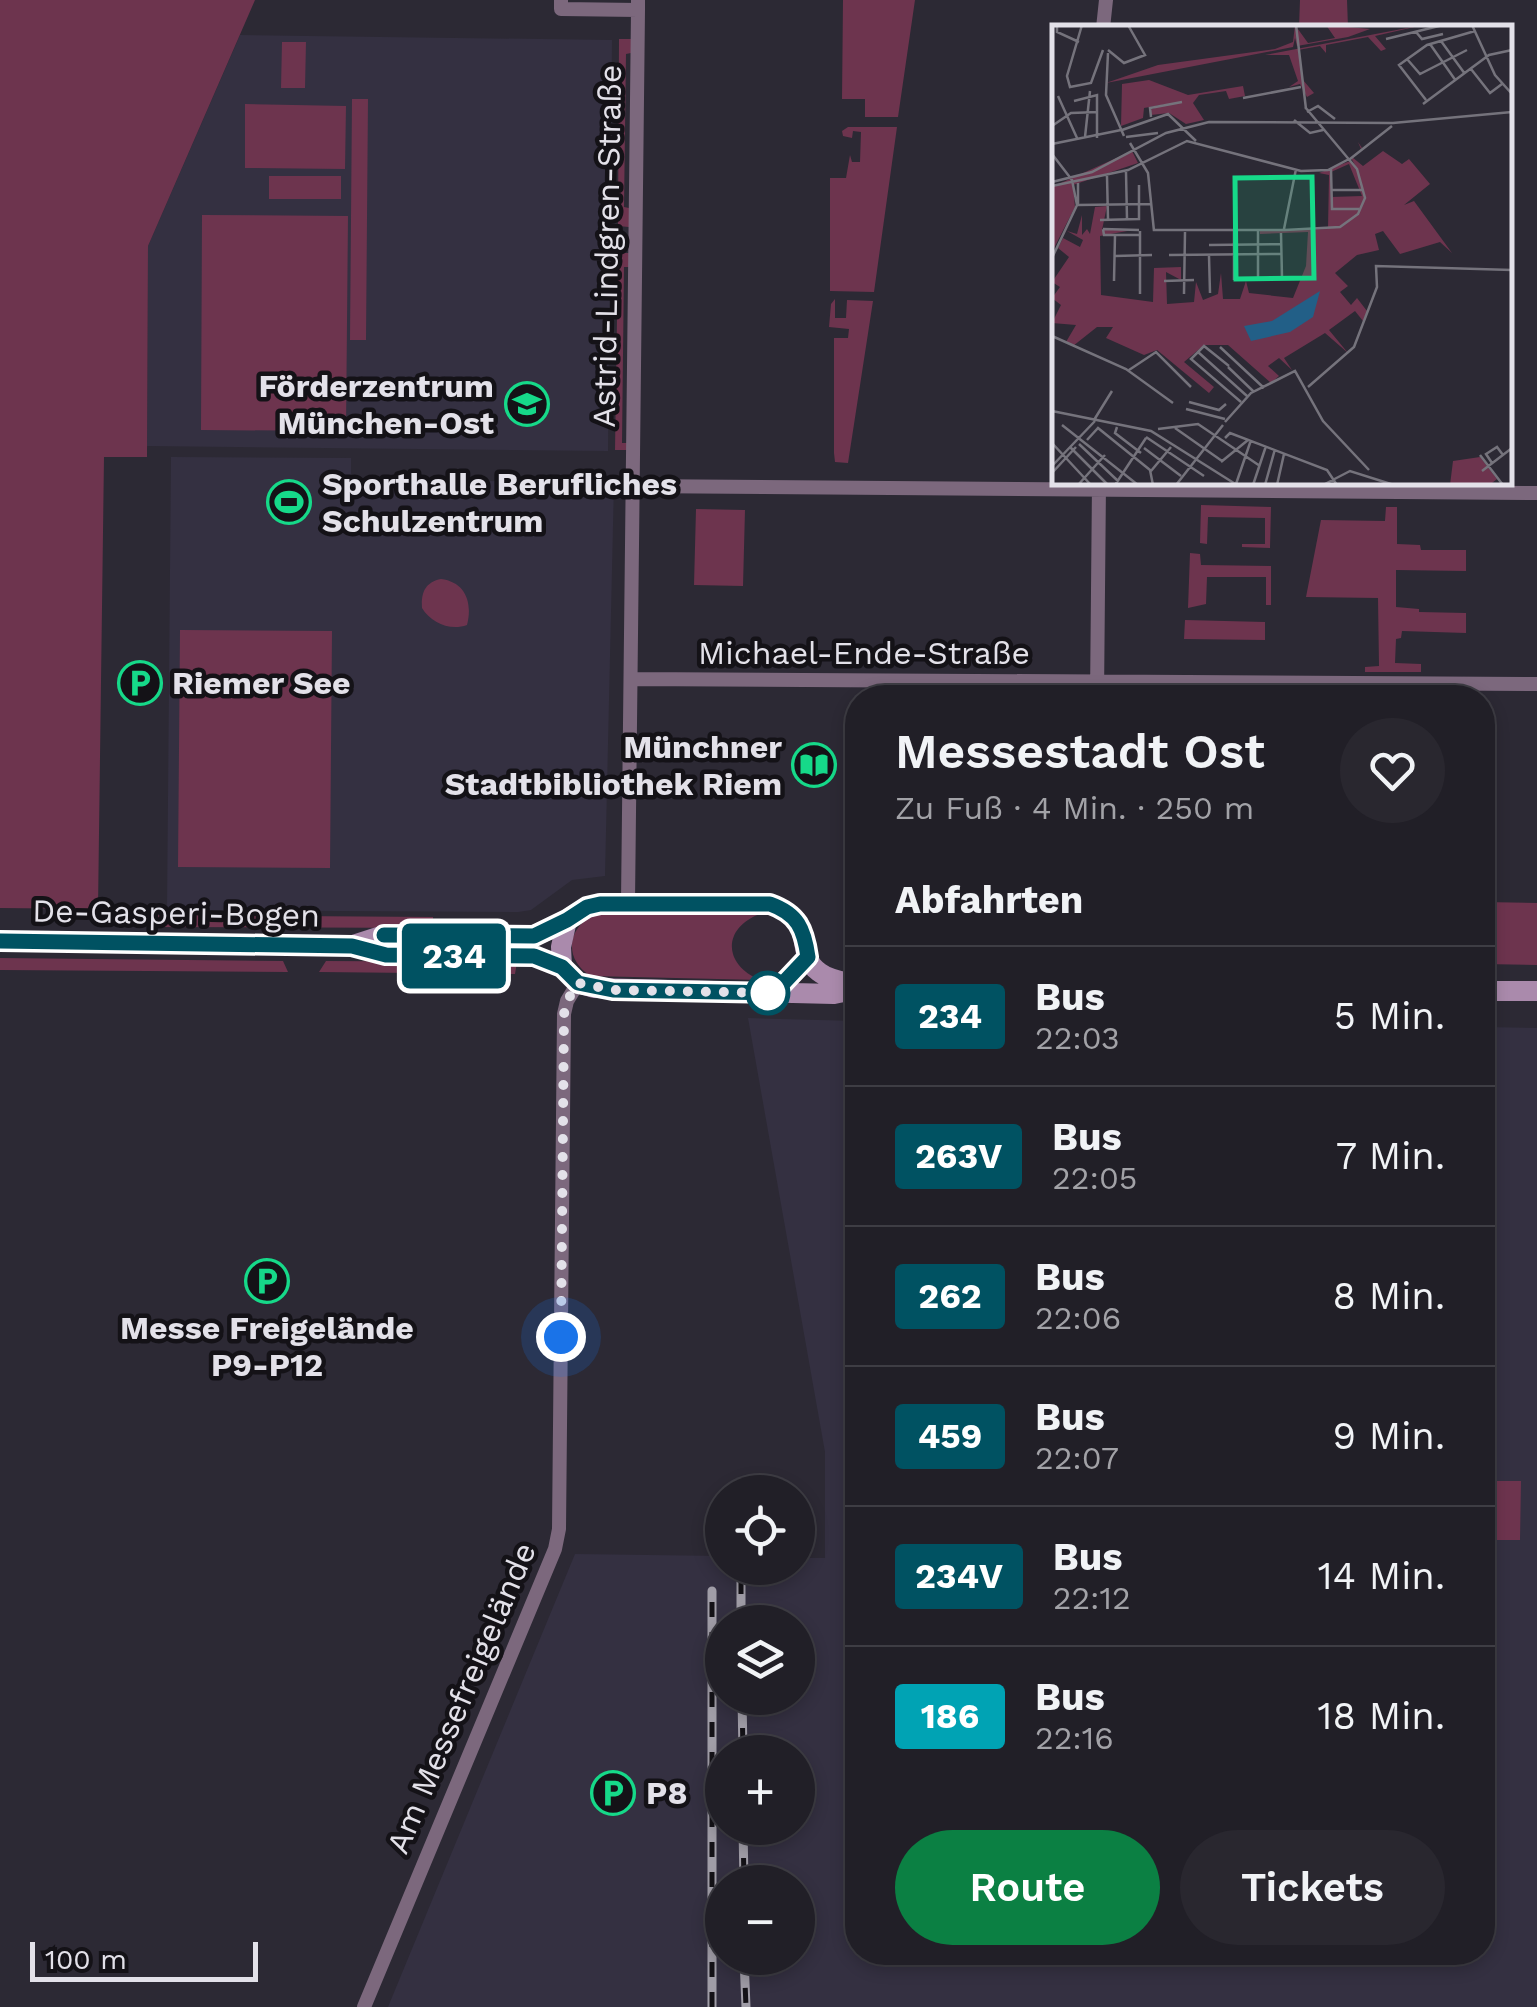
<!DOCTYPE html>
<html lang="de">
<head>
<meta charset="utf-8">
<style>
	:root { --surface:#211f27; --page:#29272f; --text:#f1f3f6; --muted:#a2a2a7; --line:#3e3d44; --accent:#0b8043 }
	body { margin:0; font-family:"Work Sans",sans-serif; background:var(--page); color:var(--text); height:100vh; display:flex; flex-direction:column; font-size:38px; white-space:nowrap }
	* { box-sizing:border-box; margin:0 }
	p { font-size:32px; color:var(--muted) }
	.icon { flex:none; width:55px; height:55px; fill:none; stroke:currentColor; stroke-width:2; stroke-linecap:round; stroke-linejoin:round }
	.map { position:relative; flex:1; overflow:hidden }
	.details { position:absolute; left:845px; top:685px; width:650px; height:1280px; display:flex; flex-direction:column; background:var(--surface); border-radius:40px; box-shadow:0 5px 15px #0003,0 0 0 2px var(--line) }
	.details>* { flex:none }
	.badge { padding:0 20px; border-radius:8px; font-size:35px; line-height:65px }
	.buttons { position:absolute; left:705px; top:1475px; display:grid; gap:20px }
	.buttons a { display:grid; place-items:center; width:110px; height:110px; border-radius:50%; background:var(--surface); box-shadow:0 5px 15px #0003,0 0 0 2px var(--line); font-size:50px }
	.scale { position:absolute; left:30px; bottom:25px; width:228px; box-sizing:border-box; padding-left:10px; border:5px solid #e3e1e9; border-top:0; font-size:28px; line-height:35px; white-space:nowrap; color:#e3e1e9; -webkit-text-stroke:8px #141217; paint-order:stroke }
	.you { position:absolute; width:50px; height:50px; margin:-25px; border:8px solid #fff; border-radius:50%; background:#1a73e8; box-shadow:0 0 0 15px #1a73e833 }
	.map>.badge { position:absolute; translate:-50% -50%; box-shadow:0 0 0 5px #fff }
	h2 { padding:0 50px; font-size:38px; line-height:90px }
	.round { display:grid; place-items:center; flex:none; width:105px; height:105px; border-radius:52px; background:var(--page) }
	.overview { display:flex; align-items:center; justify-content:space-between; height:170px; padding:0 50px }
	h1 { font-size:48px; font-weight:600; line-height:75px }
	.button { display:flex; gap:20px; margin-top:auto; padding:20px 50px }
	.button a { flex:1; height:115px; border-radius:60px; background:var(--accent); color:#fff; font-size:40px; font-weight:600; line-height:115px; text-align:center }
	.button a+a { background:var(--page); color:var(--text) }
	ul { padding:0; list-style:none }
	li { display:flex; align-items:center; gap:30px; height:140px; padding:0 50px; border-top:2px solid var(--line) }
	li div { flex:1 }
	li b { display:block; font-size:38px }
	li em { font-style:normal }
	li .badge { min-width:110px; font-weight:700; text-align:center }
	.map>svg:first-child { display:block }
</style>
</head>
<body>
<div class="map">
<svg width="1537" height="2007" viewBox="0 0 1537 2007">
	<rect width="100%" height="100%" fill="#2c2934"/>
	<!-- built -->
	<path fill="#343041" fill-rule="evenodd" d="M 240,35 L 612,40 L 608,451 L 147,446 L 148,246 Z
		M 171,457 L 351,458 L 351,480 L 614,482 L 605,876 L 572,880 L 531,910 L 518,912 L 167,910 Z
		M 748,1018 L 857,1021 L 858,1952 L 1482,1952 L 1483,1027 L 1537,1028 L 1537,2007 L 388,2007 L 575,1554 L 722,1556 L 722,1568 L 798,1568 L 798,1558 L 825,1558 L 825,1452 ZM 722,1622 L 798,1622 L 798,1698 L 722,1698 ZM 722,1752 L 798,1752 L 798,1828 L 722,1828 ZM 722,1882 L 798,1882 L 798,1958 L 722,1958 Z"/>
	<!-- green -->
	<path fill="#6d344e" d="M 0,0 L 255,0 L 148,246 L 147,457 L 104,457 L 98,909 L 0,908 Z
		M 843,0 L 915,0 L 898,117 L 865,117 L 865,99 L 842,99 Z
		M 1300,0 L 1347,0 L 1348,27 L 1299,27 Z
		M 619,39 L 631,39 L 631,53 L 626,54 L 624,207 L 629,208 L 629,227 L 618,226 Z
		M 282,42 L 306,42 L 305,88 L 281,88 Z
		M 352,99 L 368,99 L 366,340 L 350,340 Z
		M 245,104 L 346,106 L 345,169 L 245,168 Z
		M 848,127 L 897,127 L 874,292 L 830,291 L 830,178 L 846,178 L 850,155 L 852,162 L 860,162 L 861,132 L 853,131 L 852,138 L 843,136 L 842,131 Z
		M 269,176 L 341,176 L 341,199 L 269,199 Z
		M 202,215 L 348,216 L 346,431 L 201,430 Z
		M 618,253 L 629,253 L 629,267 L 624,267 L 622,443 L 627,443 L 627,450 L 615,450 Z
		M 835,299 L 835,318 L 846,318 L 847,300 L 873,301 L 848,463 L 835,462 L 834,453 L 834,338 L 848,338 L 849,329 L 829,327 L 831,304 Z
		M 1201,505 L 1271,507 L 1270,548 L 1242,547 L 1242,544 L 1265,544 L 1265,518 L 1208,517 L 1207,544 L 1200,543 Z
		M 1386,507 L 1397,507 L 1397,544 L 1420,545 L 1421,550 L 1466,550 L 1466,571 L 1396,570 L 1396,607 L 1419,609 L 1419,612 L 1466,613 L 1466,633 L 1402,631 L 1401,638 L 1396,639 L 1395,663 L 1421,664 L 1421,672 L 1365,672 L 1365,667 L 1379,666 L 1378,598 L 1306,597 L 1321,520 L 1385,521 Z
		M 696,509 L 745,510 L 743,586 L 694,585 Z
		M 1190,553 L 1200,554 L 1201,565 L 1271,566 L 1271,605 L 1266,605 L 1266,577 L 1207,577 L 1206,604 L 1188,608 Z
		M 441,579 C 465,582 473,602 467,625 C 450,631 431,623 422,608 C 421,593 425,582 441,579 Z
		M 1185,620 L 1265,622 L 1265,640 L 1184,639 Z
		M 180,630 L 332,631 L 330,868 L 178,867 Z
		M 1483,902 L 1537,903 L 1537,965 L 1483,964 Z
		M 604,913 L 760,914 C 722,928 723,965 760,980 L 591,976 C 559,957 570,918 604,913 Z
		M 147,915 L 433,917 L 433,928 L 153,927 L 147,922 Z
		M 0,958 L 283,961 L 288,972 L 0,970 Z
		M 326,961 L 517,962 L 515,974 L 319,972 Z
		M 1483,1481 L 1521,1481 L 1520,1540 L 1483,1540 Z"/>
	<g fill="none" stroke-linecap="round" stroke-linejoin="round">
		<!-- minor -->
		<path stroke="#7c687d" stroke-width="14" d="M 561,0 L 561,9 L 638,10 L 638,0
			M 1103,28 L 1106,0
			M 632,486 L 1537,493
			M 631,679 L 1537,684
			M 1097,698 L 1099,483
			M 628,902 L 638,10
			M 364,2007 L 555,1549 L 559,1529 L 564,1014 L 567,1001 L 578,983"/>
		<!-- secondary -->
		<path stroke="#aa8aac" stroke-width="20" d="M 567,920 L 561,947 L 562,967 L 578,983 L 594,988 L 834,994 L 858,989
			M 0,941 L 351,946 L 386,955 L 534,956 L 562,967
			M 353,945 L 384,935 L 530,936 C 556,932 574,909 601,904 L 770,904 C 821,923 791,951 819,972 C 829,980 845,982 858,985
			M 1482,991 L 1537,991
			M 775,993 L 808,957"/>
		<!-- rail casing -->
		<g stroke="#a09da7" stroke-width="9">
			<path id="rail" d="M 741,1579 L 741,1622
				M 742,1698 L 743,1752
				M 743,1828 L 744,1882
				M 744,1958 L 746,2007
				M 712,2007 L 712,1591"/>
		</g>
		<!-- rail -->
		<use href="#rail" stroke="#141217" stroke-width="5" stroke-dasharray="15" stroke-linecap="butt"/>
	</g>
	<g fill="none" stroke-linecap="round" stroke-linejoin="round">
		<!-- line casing -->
		<g stroke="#fff" stroke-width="22">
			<path id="line" d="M 0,941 L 352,946 L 386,955 L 534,956 L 562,967 L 578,983 L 613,990 L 774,993 L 808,957 C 804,929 798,914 770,904 L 600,904 L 587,907 L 567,920 L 534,936 L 384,935"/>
		</g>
		<!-- line -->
		<use href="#line" stroke="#005262" stroke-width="15"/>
		<!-- walk -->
		<path stroke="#e3e1e9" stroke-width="10" stroke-dasharray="0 18" d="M 561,1337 L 564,1014 L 567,1001 L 578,983 L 613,990 L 774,993 L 768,993"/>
	</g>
	<!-- icons -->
	<defs>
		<g id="school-ring" transform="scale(2.25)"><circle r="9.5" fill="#141217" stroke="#16d989" stroke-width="1.5"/><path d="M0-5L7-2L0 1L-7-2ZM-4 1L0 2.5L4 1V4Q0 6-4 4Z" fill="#16d989"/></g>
		<g id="stadium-ring" transform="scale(2.25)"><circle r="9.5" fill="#141217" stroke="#16d989" stroke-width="1.5"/><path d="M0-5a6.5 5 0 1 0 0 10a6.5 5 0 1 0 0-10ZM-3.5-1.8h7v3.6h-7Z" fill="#16d989"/></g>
		<g id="parking-ring" transform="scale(2.25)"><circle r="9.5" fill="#141217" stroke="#16d989" stroke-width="1.5"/><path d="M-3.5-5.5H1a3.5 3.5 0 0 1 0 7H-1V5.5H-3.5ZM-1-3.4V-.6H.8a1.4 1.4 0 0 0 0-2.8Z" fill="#16d989"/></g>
		<g id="library-ring" transform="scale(2.25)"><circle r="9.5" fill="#141217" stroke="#16d989" stroke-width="1.5"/><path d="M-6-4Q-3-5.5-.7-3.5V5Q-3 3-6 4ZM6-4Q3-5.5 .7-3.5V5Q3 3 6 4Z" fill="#16d989"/></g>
	</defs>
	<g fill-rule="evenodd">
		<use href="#school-ring" x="527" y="404"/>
		<use href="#stadium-ring" x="289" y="502"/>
		<use href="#parking-ring" x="140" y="683"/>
		<use href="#library-ring" x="814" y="765"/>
		<use href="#parking-ring" x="267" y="1281"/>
		<use href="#parking-ring" x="613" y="1793"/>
	</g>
	<!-- markers -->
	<circle fill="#fff" stroke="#005262" stroke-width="5" cx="768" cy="993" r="20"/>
	<g text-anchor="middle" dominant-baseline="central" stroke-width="9" stroke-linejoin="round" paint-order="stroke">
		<!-- street labels -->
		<g font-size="32" fill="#e3e1e9" stroke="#141217">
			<text transform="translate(607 246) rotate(-89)">Astrid-Lindgren-Straße</text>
			<text x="864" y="653">Michael-Ende-Straße</text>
			<text transform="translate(176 913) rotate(1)">De-Gasperi-Bogen</text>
			<text transform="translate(461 1698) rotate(-67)">Am Messefreigelände</text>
		</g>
		<!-- poi labels -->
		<g font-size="32" font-weight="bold" fill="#e3e1e9" stroke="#141217" text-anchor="start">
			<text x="494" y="386" text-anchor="end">Förderzentrum<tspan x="494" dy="37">München-Ost</tspan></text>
			<text x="322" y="484">Sporthalle Berufliches<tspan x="322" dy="37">Schulzentrum</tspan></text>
			<text x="172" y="683">Riemer See</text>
			<text x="782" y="747" text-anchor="end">Münchner<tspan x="782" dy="37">Stadtbibliothek Riem</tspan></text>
			<text x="267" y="1328" text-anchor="middle">Messe Freigelände<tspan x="267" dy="37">P9-P12</tspan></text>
			<text x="646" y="1793">P8</text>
		</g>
	</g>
	<!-- overview -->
	<g transform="translate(1052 25)">
		<rect width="460" height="460" fill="#2c2934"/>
		<path d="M 243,0 L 256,18 L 283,13 L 274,0 L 318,4 L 296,12 L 245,21 L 243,13 L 241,22 L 54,58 L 106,40 L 223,24 L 241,17 ZM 371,0 L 323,11 L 334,24 L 329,26 L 316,12 L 274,20 L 274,28 L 268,21 L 246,25 L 251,55 L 262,68 L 255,72 L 248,59 L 237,62 L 246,56 L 237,30 L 213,30 ZM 97,55 L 136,70 L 191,61 L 193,71 L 177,74 L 174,66 L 147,70 L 141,78 L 152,95 L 134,99 L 117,88 L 99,90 L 97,85 L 115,79 L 92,83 L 91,93 L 69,101 L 70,59 ZM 306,117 L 310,123 L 300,132 L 311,141 L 331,126 L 350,139 L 357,134 L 378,159 L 352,180 L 362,176 L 400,228 L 388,217 L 348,229 L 331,206 L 323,209 L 327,225 L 305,230 L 283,248 L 296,261 L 288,267 L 299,280 L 305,273 L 315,286 L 311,296 L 303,286 L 277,305 L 296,328 L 273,308 L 232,333 L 240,345 L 227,333 L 216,341 L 227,351 L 219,358 L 176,320 L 152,320 L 132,337 L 162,362 L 157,368 L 105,325 L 92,330 L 54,313 L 61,302 L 45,302 L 21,321 L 14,317 L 24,300 L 0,298 L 9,280 L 0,273 L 8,262 L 0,257 L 17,232 L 6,223 L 11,213 L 28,222 L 31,215 L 15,206 L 25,209 L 30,190 L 30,210 L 35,204 L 38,209 L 43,182 L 55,181 L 50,205 L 86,204 L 48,211 L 49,270 L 101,277 L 102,243 L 129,242 L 129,255 L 114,247 L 115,279 L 142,277 L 144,257 L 151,275 L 166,269 L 169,248 L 171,274 L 188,274 L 194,256 L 197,268 L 241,273 L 254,241 L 256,207 L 208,209 L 208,206 L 276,204 L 277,150 L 267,148 L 298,136 L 304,142 L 299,133 L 309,124 ZM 297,139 L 310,171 L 279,172 L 279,147 ZM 80,126 L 86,138 L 21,160 L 23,182 L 0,227 L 0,162 ZM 428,432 L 445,454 L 440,458 L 448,460 L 398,460 L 401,436 Z" fill="#6d344e" fill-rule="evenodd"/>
		<path d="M 268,266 L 261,292 L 238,307 L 199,316 L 192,301 L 220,296 Z" fill="#225f87"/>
		<path fill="none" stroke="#75737c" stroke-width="2.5" d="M 5,0 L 5,7 L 27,17M 30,0 L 15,51 L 18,62 L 39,58 L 51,25M 244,0 L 254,84M 420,0 L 443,50 L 460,69M 364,7 L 370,14 L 391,9M 334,14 L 391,0M 389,16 L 413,49M 378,19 L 404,56M 56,25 L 72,38 L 93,30 L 76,0M 56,28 L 54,70 L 72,111M 355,34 L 368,49 L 415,25M 419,44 L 438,68 L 450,59M 6,71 L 25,113M 191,73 L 249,62M 374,75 L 347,40 L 375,20 L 423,6M 22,76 L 45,70 L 45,113M 371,79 L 437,30 L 460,25M 255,87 L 266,81 L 283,94M 99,92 L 98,83 L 130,77M 242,95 L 258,108 L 271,105M 0,101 L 19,88 L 46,87M 70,105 L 116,89 L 144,116M 33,112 L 38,66M 74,112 L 106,108M 78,118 L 96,148 L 102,206M 0,119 L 69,105M 0,129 L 20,155 L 25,180M 298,134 L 340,101M 279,144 L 280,184 L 307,184M 74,147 L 75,194M 55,151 L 56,194M 0,157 L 40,147 L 114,108 L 157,97 L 341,98 L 460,87M 0,161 L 76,145 L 135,116 L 249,146 L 276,145 L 297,134M 279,165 L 310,165M 25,180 L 99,179M 48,195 L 87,194 L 87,160M 51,204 L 52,210 L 87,210M 51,204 L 87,205M 182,204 L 182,255M 206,204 L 206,254M 232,204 L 244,144M 101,205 L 233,205M 233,205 L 288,202 L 306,189 L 313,173 L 305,144 L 253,82M 88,206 L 88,269M 229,208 L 230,253M 157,220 L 230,219M 117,230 L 230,229M 63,231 L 100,230M 157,231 L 158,268M 0,233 L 26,178 L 26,158M 62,256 L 63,210M 112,256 L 142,255M 132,269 L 133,207M 0,311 L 74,344 L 121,378M 168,322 L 212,363M 146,327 L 195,371M 177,341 L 152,321 L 139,334 L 189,377M 176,342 L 201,366M 77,345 L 104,327 L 139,362M 256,362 L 302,322 L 325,262 L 324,241 L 460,245M 137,377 L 167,385 L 174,379M 134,384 L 173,394M 0,386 L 99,406 L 185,460M 42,395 L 60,366M 173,397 L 199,368 L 243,346 L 271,396 L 317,445M 10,400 L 86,460M 65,402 L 63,408 L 89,428M 123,403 L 170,436M 106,404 L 146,399 L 208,441M 94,412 L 152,451M 173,413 L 178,408 L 275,445 L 285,460M 35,415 L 46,403 L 98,445 L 101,460M 0,418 L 39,460M 27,419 L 66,456M 18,422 L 56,460M 92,423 L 129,451M 428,430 L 451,460M 169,437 L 196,415M 440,438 L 434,429 L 445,422 L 451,430M 0,441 L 43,396M 99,446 L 119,422M 430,446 L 460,423M 0,448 L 24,422M 184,459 L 199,415M 26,460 L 53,430M 63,460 L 94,413M 124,460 L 171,400M 201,460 L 214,421M 213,460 L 223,424M 225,460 L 232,429M 271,460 L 298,446 L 342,460"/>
		<path fill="#16d989" fill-opacity="0.15" stroke="#16d989" stroke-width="5" d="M 260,152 L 262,253 L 184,254 L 183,153 Z"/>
		<rect width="460" height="460" fill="none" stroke="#e3e1e9" stroke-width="5"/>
	</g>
</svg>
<div class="buttons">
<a><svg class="icon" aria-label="locate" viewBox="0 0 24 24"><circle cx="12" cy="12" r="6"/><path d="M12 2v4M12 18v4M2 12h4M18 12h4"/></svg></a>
<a><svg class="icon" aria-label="layers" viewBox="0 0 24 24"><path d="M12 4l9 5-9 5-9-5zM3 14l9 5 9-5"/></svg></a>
<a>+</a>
<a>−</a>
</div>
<div class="scale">100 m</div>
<div class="you" style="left:561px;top:1337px"></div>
<b class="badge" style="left:454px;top:956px;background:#005262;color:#fff">234</b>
<section class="details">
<div class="overview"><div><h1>Messestadt Ost</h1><p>Zu Fuß · 4 Min. · 250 m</p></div><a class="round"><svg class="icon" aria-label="heart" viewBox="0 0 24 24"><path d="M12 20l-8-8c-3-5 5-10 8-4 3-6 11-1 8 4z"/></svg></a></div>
<h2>Abfahrten</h2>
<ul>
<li><span class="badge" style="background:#005262;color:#fff">234</span><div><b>Bus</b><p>22:03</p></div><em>5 Min.</em></li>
<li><span class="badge" style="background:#005262;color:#fff">263V</span><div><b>Bus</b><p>22:05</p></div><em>7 Min.</em></li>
<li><span class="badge" style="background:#005262;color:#fff">262</span><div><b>Bus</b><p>22:06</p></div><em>8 Min.</em></li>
<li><span class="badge" style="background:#005262;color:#fff">459</span><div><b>Bus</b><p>22:07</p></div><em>9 Min.</em></li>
<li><span class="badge" style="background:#005262;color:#fff">234V</span><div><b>Bus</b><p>22:12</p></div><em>14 Min.</em></li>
<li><span class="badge" style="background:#00a3b4;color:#fff">186</span><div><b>Bus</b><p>22:16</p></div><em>18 Min.</em></li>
</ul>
<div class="button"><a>Route</a><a>Tickets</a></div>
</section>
</div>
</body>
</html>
